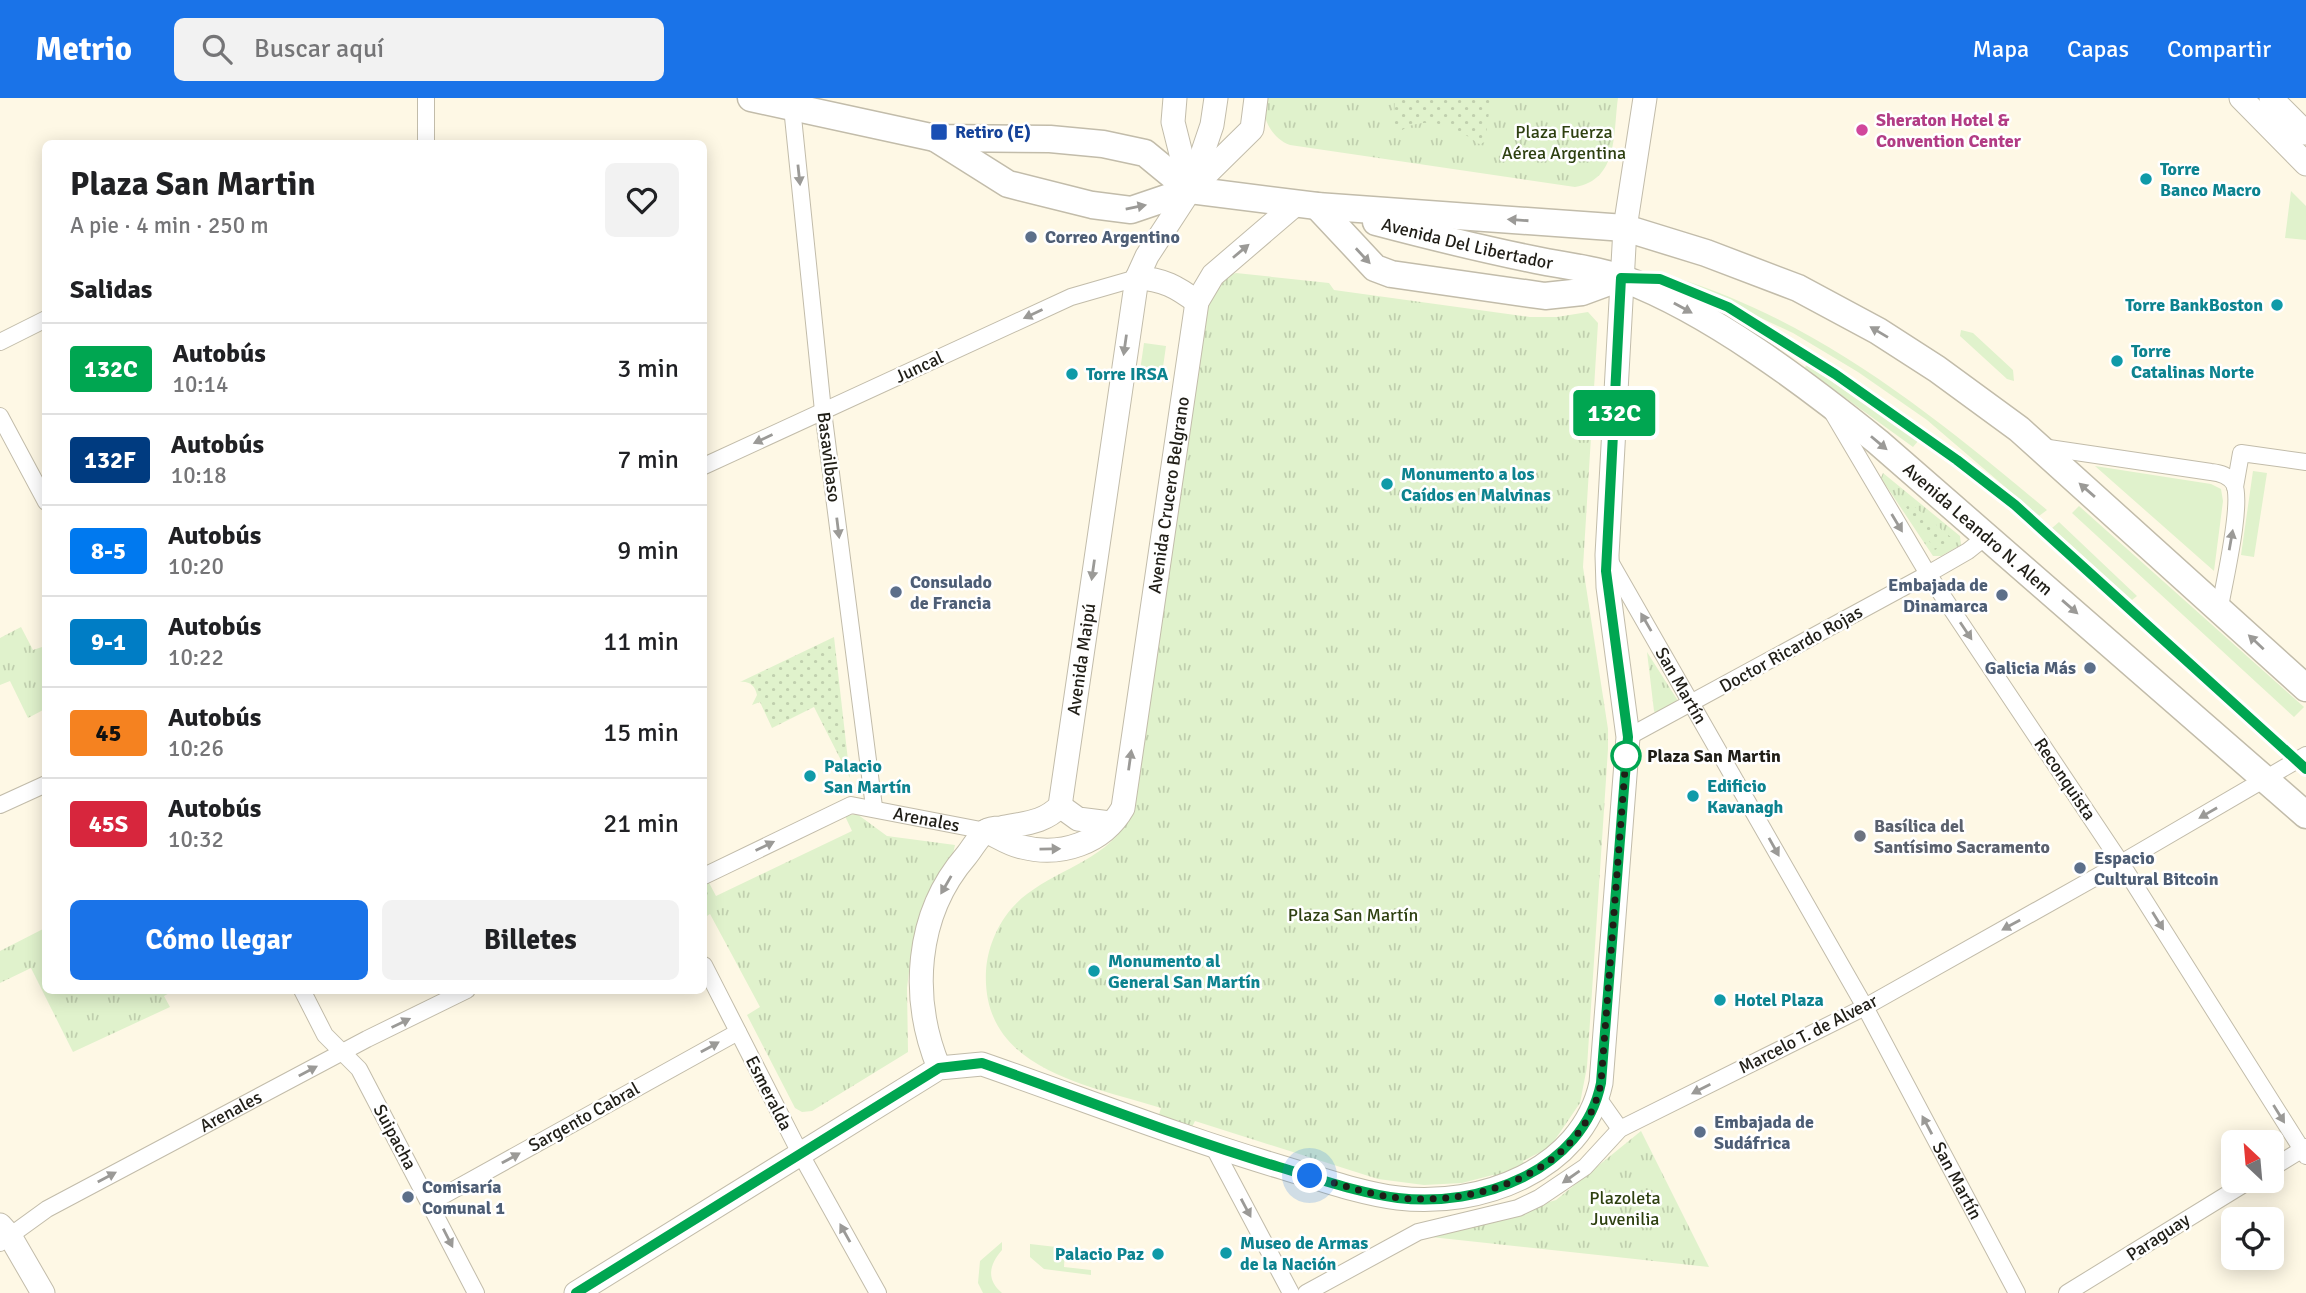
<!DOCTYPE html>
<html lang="es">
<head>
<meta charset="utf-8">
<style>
	:root { --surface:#fff; --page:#f2f2f2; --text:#202124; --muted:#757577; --line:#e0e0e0; --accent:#1a73e8 }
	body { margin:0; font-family:Signika,sans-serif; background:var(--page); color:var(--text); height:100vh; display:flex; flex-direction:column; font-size:26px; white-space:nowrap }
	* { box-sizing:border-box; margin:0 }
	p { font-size:23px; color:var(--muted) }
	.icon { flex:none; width:38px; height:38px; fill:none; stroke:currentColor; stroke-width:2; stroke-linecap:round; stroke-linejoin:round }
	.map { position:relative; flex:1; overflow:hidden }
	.sheet { position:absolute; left:42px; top:42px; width:665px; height:854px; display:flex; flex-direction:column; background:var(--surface); border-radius:10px; box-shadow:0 4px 18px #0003 }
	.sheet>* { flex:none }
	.badge { padding:0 14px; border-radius:5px; font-size:24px; line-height:46px }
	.needle { width:46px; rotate:334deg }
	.buttons { position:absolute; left:2221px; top:1032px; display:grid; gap:14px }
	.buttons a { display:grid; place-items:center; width:63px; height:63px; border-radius:10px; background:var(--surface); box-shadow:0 4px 18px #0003; font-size:35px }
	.you { position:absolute; width:35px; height:35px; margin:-18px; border:5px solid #fff; border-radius:50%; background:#1a73e8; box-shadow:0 0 0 10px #1a73e833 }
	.map>.badge { position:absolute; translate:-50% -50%; box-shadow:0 0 0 4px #fff }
	h2 { padding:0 28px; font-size:26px; line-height:63px }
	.round { display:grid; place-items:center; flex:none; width:74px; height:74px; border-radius:10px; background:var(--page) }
	.summary { display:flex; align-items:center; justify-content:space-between; height:119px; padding:0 28px }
	h1 { font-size:33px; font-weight:700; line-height:52px }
	.primary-button { display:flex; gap:14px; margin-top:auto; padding:14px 28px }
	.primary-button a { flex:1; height:80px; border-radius:10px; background:var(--accent); color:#fff; font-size:28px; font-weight:700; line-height:80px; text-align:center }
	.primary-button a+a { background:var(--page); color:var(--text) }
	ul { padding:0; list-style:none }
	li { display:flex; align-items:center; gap:21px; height:91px; padding:0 28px; border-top:2px solid var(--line) }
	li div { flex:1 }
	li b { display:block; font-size:26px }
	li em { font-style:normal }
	li .badge { min-width:77px; font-weight:700; text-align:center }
	header { display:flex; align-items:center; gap:42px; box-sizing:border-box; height:98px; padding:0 35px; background:var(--accent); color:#fff }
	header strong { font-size:33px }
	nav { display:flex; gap:38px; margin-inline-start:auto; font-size:24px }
	.search { width:490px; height:63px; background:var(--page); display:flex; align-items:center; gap:18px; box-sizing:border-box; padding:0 24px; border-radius:10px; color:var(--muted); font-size:26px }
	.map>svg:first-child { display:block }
</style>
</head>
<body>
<header>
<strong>Metrio</strong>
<div class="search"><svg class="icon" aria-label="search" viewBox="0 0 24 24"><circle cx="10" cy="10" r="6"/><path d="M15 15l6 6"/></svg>Buscar aquí</div>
<nav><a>Mapa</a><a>Capas</a><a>Compartir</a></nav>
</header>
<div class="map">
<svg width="2306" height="1195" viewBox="0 0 2306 1195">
	<defs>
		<pattern id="park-tufts" width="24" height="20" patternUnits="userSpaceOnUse" patternTransform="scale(1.75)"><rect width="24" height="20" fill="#e0f2cc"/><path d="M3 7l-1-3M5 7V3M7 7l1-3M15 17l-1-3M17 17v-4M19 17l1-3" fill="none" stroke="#c0cfae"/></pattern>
		<pattern id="garden-dots" width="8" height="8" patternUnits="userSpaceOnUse" patternTransform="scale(1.75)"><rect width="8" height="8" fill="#e0f2cc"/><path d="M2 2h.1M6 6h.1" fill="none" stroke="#c0cfae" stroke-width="1.8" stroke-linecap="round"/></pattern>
	</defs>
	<rect width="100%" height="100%" fill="#fef8e5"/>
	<!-- grass -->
	<path fill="#e0f2cc" d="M 2291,93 L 2306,108 L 2306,142 L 2285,140 Z
		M 1674,179 C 1819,224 1933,317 2047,412 L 2039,418 L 1927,322 L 1858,274 L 1793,235 Z
		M 1961,232 L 1973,235 L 2013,272 L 2014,283 L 2007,281 L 1960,238 Z
		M 1144,245 L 1166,248 L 1162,276 L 1140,273 Z
		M 1807,267 L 1919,342 L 1913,349 L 1804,270 Z
		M 2095,368 L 2211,386 L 2221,391 L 2223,403 L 2214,473 Z
		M 2253,373 L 2267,375 L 2254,459 L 2241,457 Z
		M 2079,408 L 2304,609 L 2294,619 L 2072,415 Z
		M 2059,424 L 2137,498 L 2132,502 L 2052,430 Z
		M 1002,1144 L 1002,1152 C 989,1167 986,1182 1002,1195 L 983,1195 L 978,1185 L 980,1163 Z
		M 1030,1146 L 1065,1150 L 1064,1169 L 1091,1172 L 1091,1177 L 1044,1171 L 1030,1159 Z"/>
	<!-- park -->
	<path fill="url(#park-tufts)" d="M 1264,0 L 1618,0 C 1613,34 1619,82 1575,89 L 1290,47 C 1271,40 1261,19 1264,0 Z
		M 1236,175 L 1329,185 L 1334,192 L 1530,219 L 1557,219 L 1588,214 L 1598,225 L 1583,469 L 1608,631 L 1608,651 L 1587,969 L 1580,1005 L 1550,1049 L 1523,1063 L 1527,1072 L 1498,1086 L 1493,1077 L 1462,1085 L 1424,1087 L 1378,1081 L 1195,1023 L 1189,1035 L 1157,1023 L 1161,1010 C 1088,987 981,972 986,873 C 988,843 1003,814 1027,796 C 1063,769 1110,760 1131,717 L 1172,451 L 1203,207 L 1227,178 Z
		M 1883,375 L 1960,438 L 1961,447 L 1941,458 L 1933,458 L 1881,380 Z
		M 21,529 L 33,552 L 45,548 L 45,611 L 28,620 L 10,583 L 0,587 L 0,540 Z
		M 1647,554 L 1680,606 L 1656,616 L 1654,613 Z
		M 857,716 L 887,738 L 955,747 L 952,760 L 925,800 L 912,848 L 907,890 L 908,954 L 812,1013 L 802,1014 L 795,1010 L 747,917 L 760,909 L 710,816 L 704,820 L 704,786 L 708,783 L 716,798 L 852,733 L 845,718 Z
		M 45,830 L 46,892 L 173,893 L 164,898 L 170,909 L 73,954 L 31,870 L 0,885 L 0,853 Z
		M 1641,1033 L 1709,1169 L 1431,1139 L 1556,1102 Z"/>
	<!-- garden -->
	<path fill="url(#garden-dots)" d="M 1395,0 L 1491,0 L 1485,44 L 1479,46 C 1457,30 1434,18 1407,29 C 1402,32 1398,35 1393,36 Z
		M 1911,406 L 1953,441 L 1935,452 L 1906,409 Z
		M 834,539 L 850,680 L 814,609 L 772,630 L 760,604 L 752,607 L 757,597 C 755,588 750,583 740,584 Z"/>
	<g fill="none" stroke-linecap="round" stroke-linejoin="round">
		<!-- street casing -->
		<g stroke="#c2bcaa" stroke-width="18">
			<g id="street">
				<path d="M 426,0 L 426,46"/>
				<path d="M 792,9 L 823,313 L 874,709"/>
				<path d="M 0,244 L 46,221"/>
				<path d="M 1832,314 L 1928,476 L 2121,765 L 2306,1058"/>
				<path d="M 0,318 L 46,404"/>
				<path d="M 2042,349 L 2211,374 C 2220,375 2229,377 2234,386 C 2243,405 2224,485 2220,509"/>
				<path d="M 704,368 L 1071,199 L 1137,180"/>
				<path d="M 2235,389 L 2241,355 L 2306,364"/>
				<path id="s1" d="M 1608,460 L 1865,909 L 2017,1195"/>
				<path d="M 1628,639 L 1928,476 L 1968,453 L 1988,437"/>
				<path d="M 0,707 L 46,686"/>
				<path id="s2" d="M 704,778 L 851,707 L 986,733"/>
				<path d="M 704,867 L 800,1055 L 878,1195"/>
				<path d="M 302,892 L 325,937 L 359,971 L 476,1195"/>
				<path d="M 1598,1000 L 1620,1031"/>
				<path d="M 1214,1050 L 1291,1195"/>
				<path d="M 2272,1070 L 2306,1049"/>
				<path d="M 430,1105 L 738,934"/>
				<path id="s3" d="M 0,1145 L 47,1111 L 367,941 L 467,892"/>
				<path d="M 1306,1195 L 1418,1134 L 1518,1110 L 1539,1100 L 1585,1069 L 1620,1031 L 1865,909 L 2121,765 L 2306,657"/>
				<path d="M 2067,1195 L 2249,1083"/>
			</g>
		</g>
		<!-- secondary casing -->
		<g stroke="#c2bcaa" stroke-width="25">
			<g id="secondary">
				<path d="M 1175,0 L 1173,24 L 1190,92"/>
				<path d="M 2241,0 L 2306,66"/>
				<path d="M 2271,0 L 2306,35"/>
				<path d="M 1192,86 L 1212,27 L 1216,0"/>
				<path d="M 1137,180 C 1163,181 1177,189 1197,204"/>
				<path d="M 1060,708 L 1078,721 L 1110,725"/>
				<path id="s4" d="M 986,733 C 997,738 1010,747 1022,749 C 1061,759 1103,745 1123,710 L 1197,204 L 1213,177 L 1297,105"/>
				<path id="s5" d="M 939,970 C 910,900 915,817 966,758 C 972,751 978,739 986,733 C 989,731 997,730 1001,730 C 1024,725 1044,725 1060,708 L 1137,180 L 1147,158 L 1190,92 L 1252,31 L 1256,0"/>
				<path d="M 0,1127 L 10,1138 L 43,1195"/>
				<path d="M 576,1195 L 939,970 L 982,966 C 1083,1001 1182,1040 1284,1070 C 1321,1081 1359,1095 1398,1100 C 1479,1110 1582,1073 1601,985 L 1628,639 L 1608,489 L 1607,457 L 1625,130 L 1645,0"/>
			</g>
		</g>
		<!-- primary casing -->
		<g stroke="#c2bcaa" stroke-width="29">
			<g id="primary">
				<path d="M 751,0 L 935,40 L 1050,41 L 1103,46 L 1145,55 L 1190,92"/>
				<path d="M 935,40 L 1008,86 L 1092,107 L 1131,112 L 1190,92 L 1317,108 L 1625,130 L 1706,155 L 1798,190 L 1878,233 L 1937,271 L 2019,331 L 2306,590"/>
				<path d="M 1317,108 L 1375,170 L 1391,176 L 1545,198 L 1582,194 L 1620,180"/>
				<path id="s6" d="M 1376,124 C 1429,138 1482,151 1536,162 C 1565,168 1597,171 1624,181 C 1711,214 1806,286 1878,344 L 2306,717"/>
			</g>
		</g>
		<!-- street -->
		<use href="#street" stroke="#fff" stroke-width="16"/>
		<!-- secondary -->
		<use href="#secondary" stroke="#fff" stroke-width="23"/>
		<!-- primary -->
		<use href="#primary" stroke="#fff" stroke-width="26"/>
	</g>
	<!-- one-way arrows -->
	<defs><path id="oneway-solid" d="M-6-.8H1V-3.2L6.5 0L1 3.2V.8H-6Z" transform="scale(1.75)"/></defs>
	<g fill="#9b9a97">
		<use href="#oneway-solid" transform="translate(799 77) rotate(84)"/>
		<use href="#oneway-solid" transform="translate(1136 109) rotate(-11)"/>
		<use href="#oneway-solid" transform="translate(1518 122) rotate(-176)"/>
		<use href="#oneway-solid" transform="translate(1241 153) rotate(-40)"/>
		<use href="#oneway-solid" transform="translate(1363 158) rotate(47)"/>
		<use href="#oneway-solid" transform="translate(1683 210) rotate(29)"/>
		<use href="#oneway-solid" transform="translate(1033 216) rotate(155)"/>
		<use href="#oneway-solid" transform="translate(1879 234) rotate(-149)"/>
		<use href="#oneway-solid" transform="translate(1125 247) rotate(98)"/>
		<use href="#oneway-solid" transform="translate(763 341) rotate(155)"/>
		<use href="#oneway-solid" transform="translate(1879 345) rotate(40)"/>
		<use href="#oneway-solid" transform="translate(2087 392) rotate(-139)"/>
		<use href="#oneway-solid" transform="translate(1897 425) rotate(59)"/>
		<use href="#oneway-solid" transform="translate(838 430) rotate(83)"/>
		<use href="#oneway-solid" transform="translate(2231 442) rotate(-80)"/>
		<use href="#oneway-solid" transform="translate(1093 472) rotate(98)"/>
		<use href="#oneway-solid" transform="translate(2070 509) rotate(41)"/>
		<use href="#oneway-solid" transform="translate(1646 524) rotate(-120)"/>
		<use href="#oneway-solid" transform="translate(1966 533) rotate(56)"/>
		<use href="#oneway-solid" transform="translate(2256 544) rotate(-137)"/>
		<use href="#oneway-solid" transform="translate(1130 662) rotate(-82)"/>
		<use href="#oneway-solid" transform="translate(2208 715) rotate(150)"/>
		<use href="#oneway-solid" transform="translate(765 748) rotate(-26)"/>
		<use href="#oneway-solid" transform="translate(1774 749) rotate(61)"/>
		<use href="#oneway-solid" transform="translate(1050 751) rotate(-1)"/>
		<use href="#oneway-solid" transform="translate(946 787) rotate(120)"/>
		<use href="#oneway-solid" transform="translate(2158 823) rotate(58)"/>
		<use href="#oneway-solid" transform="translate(2011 827) rotate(151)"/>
		<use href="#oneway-solid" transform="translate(401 925) rotate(-26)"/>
		<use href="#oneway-solid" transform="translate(710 949) rotate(-29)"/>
		<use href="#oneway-solid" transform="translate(308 973) rotate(-28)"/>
		<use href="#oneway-solid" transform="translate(1701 991) rotate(153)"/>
		<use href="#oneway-solid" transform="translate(2279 1016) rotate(58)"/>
		<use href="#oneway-solid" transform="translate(1927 1027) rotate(-118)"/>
		<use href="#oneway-solid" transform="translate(511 1060) rotate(-29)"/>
		<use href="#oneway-solid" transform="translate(107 1079) rotate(-28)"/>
		<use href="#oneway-solid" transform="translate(1571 1079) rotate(145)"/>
		<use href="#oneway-solid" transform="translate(1246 1110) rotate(62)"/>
		<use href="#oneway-solid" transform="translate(845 1135) rotate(-119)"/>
		<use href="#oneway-solid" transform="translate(448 1140) rotate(63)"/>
	</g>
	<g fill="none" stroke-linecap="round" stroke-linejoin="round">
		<!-- line casing -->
		<g stroke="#fff" stroke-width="16">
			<path id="line" d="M 576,1195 L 939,970 L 982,965 C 1081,1000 1178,1039 1279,1069 C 1317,1080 1358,1095 1398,1100 C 1479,1110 1583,1073 1601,985 L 1628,639 L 1606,473 L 1621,180 L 1660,181 L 1728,209 L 1835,276 L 1957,362 L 2015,407 L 2306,671"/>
		</g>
		<!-- line -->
		<use href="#line" stroke="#00a651" stroke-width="10"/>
		<!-- walk -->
		<path stroke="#201e17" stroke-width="7" stroke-dasharray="0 12.6" d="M 1310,1078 C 1340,1086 1369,1097 1399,1100 C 1480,1108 1583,1073 1601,985 L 1626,658"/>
	</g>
	<!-- markers -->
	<circle fill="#d1479c" stroke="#fff" stroke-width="2.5" cx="1862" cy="32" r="7"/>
	<rect fill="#1a4fb4" stroke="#fff" stroke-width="2.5" x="930" y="25" width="18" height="18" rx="3.5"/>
	<g fill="#0f9aa8" stroke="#fff" stroke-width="2.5">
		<circle cx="2146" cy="81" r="7"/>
		<circle cx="2277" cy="207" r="7"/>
		<circle cx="2117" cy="263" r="7"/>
		<circle cx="1072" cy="276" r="7"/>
		<circle cx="1387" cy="386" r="7"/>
		<circle cx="810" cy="678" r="7"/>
		<circle cx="1693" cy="698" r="7"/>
		<circle cx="1094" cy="873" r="7"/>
		<circle cx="1720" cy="902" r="7"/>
		<circle cx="1226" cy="1155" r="7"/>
		<circle cx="1158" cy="1156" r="7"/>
	</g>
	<g fill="#5c6f8a" stroke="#fff" stroke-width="2.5">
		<circle cx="1031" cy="139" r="7"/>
		<circle cx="896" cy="494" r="7"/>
		<circle cx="2002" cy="497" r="7"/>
		<circle cx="2090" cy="570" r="7"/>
		<circle cx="2080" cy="770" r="7"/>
		<circle cx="1700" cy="1034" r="7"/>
		<circle cx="408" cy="1099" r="7"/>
	</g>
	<circle fill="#fff" stroke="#00a651" stroke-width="3.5" cx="1626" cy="658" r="14"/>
	<circle fill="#6b7280" stroke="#fff" stroke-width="2.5" cx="1860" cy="738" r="7"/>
	<g text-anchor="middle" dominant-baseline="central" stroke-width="5" stroke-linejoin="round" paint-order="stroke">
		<!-- hotel labels -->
		<g font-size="18" font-weight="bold" fill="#b23c85" stroke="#fff" text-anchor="start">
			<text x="1876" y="22">Sheraton Hotel &amp;<tspan x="1876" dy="21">Convention Center</tspan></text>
		</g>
		<!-- transit labels -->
		<g font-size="18" font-weight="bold" fill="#164399" stroke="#fff" text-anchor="start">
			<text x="955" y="34">Retiro (E)</text>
		</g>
		<!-- park labels -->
		<g font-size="18" fill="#2e4010" stroke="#fff">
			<text x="1564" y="34">Plaza Fuerza<tspan x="1564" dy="21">Aérea Argentina</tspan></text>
			<text x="1353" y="817">Plaza San Martín</text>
			<text x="1625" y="1100">Plazoleta<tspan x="1625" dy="21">Juvenilia</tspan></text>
		</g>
		<!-- culture labels -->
		<g font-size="18" font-weight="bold" fill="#0d838f" stroke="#fff" text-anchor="start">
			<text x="2160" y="71">Torre<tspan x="2160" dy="21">Banco Macro</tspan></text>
			<text x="2263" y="207" text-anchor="end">Torre BankBoston</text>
			<text x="2131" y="253">Torre<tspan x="2131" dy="21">Catalinas Norte</tspan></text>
			<text x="1086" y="276">Torre IRSA</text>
			<text x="1401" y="376">Monumento a los<tspan x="1401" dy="21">Caídos en Malvinas</tspan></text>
			<text x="824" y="668">Palacio<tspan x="824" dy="21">San Martín</tspan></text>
			<text x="1707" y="688">Edificio<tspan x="1707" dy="21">Kavanagh</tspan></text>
			<text x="1108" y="863">Monumento al<tspan x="1108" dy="21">General San Martín</tspan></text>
			<text x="1734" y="902">Hotel Plaza</text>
			<text x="1240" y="1145">Museo de Armas<tspan x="1240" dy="21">de la Nación</tspan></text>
			<text x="1144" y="1156" text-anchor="end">Palacio Paz</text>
		</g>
		<!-- service labels -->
		<g font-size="18" font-weight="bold" fill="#4e5e75" stroke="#fff" text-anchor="start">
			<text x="1045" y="139">Correo Argentino</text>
			<text x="910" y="484">Consulado<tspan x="910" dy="21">de Francia</tspan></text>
			<text x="1988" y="487" text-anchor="end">Embajada de<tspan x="1988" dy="21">Dinamarca</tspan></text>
			<text x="2076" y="570" text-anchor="end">Galicia Más</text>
			<text x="2094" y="760">Espacio<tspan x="2094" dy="21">Cultural Bitcoin</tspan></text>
			<text x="1714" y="1024">Embajada de<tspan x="1714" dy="21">Sudáfrica</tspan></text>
			<text x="422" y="1089">Comisaría<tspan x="422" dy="21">Comunal 1</tspan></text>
		</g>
		<!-- street labels -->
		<g font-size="18" fill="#201e17" stroke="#fff">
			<text stroke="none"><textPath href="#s6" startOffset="94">Avenida Del Libertador</textPath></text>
			<text transform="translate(919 269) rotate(-25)">Juncal</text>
			<text transform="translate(829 359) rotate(83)">Basavilbaso</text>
			<text stroke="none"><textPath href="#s4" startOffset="472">Avenida Crucero Belgrano</textPath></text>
			<text stroke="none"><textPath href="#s6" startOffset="690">Avenida Leandro N. Alem</textPath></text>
			<text transform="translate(1791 551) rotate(-29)">Doctor Ricardo Rojas</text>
			<text stroke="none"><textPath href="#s5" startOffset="485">Avenida Maipú</textPath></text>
			<text stroke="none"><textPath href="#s1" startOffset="147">San Martín</textPath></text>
			<text transform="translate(2065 681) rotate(56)">Reconquista</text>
			<text stroke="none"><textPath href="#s2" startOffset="240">Arenales</textPath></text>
			<text transform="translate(1808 936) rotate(-27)">Marcelo T. de Alvear</text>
			<text transform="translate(769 995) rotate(63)">Esmeralda</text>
			<text stroke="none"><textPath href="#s3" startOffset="266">Arenales</textPath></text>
			<text transform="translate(584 1019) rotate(-29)">Sargento Cabral</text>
			<text transform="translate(395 1039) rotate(62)">Suipacha</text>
			<text stroke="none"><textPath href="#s1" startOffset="714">San Martín</textPath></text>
			<text transform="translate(2158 1139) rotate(-33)">Paraguay</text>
		</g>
		<!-- stop labels -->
		<g font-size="18" font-weight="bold" fill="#201e17" stroke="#fff" text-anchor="start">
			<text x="1647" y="658">Plaza San Martin</text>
		</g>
		<!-- worship labels -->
		<g font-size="18" font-weight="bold" fill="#5b616d" stroke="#fff" text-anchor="start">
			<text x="1874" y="728">Basílica del<tspan x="1874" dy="21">Santísimo Sacramento</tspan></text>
		</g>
	</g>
</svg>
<div class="buttons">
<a><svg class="needle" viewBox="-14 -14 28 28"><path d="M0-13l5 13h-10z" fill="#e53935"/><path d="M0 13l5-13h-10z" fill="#757577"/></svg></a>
<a><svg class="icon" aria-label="locate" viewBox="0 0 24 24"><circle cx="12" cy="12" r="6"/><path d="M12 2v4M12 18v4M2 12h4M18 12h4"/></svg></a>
</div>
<div class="you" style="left:1310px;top:1078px"></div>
<b class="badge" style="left:1614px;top:315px;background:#00a651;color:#fff">132C</b>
<section class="sheet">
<div class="summary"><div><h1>Plaza San Martin</h1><p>A pie · 4 min · 250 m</p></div><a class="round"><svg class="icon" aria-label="heart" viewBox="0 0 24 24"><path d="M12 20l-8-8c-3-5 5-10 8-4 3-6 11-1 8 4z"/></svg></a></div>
<h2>Salidas</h2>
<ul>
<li><span class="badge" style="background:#00a651;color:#fff">132C</span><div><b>Autobús</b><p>10:14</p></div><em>3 min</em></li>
<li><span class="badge" style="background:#003b80;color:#fff">132F</span><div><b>Autobús</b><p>10:18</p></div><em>7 min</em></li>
<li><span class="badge" style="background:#0079ef;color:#fff">8-5</span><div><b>Autobús</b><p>10:20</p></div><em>9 min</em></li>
<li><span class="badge" style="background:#007dc5;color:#fff">9-1</span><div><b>Autobús</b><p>10:22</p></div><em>11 min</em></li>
<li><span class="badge" style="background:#f58220;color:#111">45</span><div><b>Autobús</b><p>10:26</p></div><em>15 min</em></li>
<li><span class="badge" style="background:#d7263d;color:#fff">45S</span><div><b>Autobús</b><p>10:32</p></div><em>21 min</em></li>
</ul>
<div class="primary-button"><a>Cómo llegar</a><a>Billetes</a></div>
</section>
</div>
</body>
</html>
